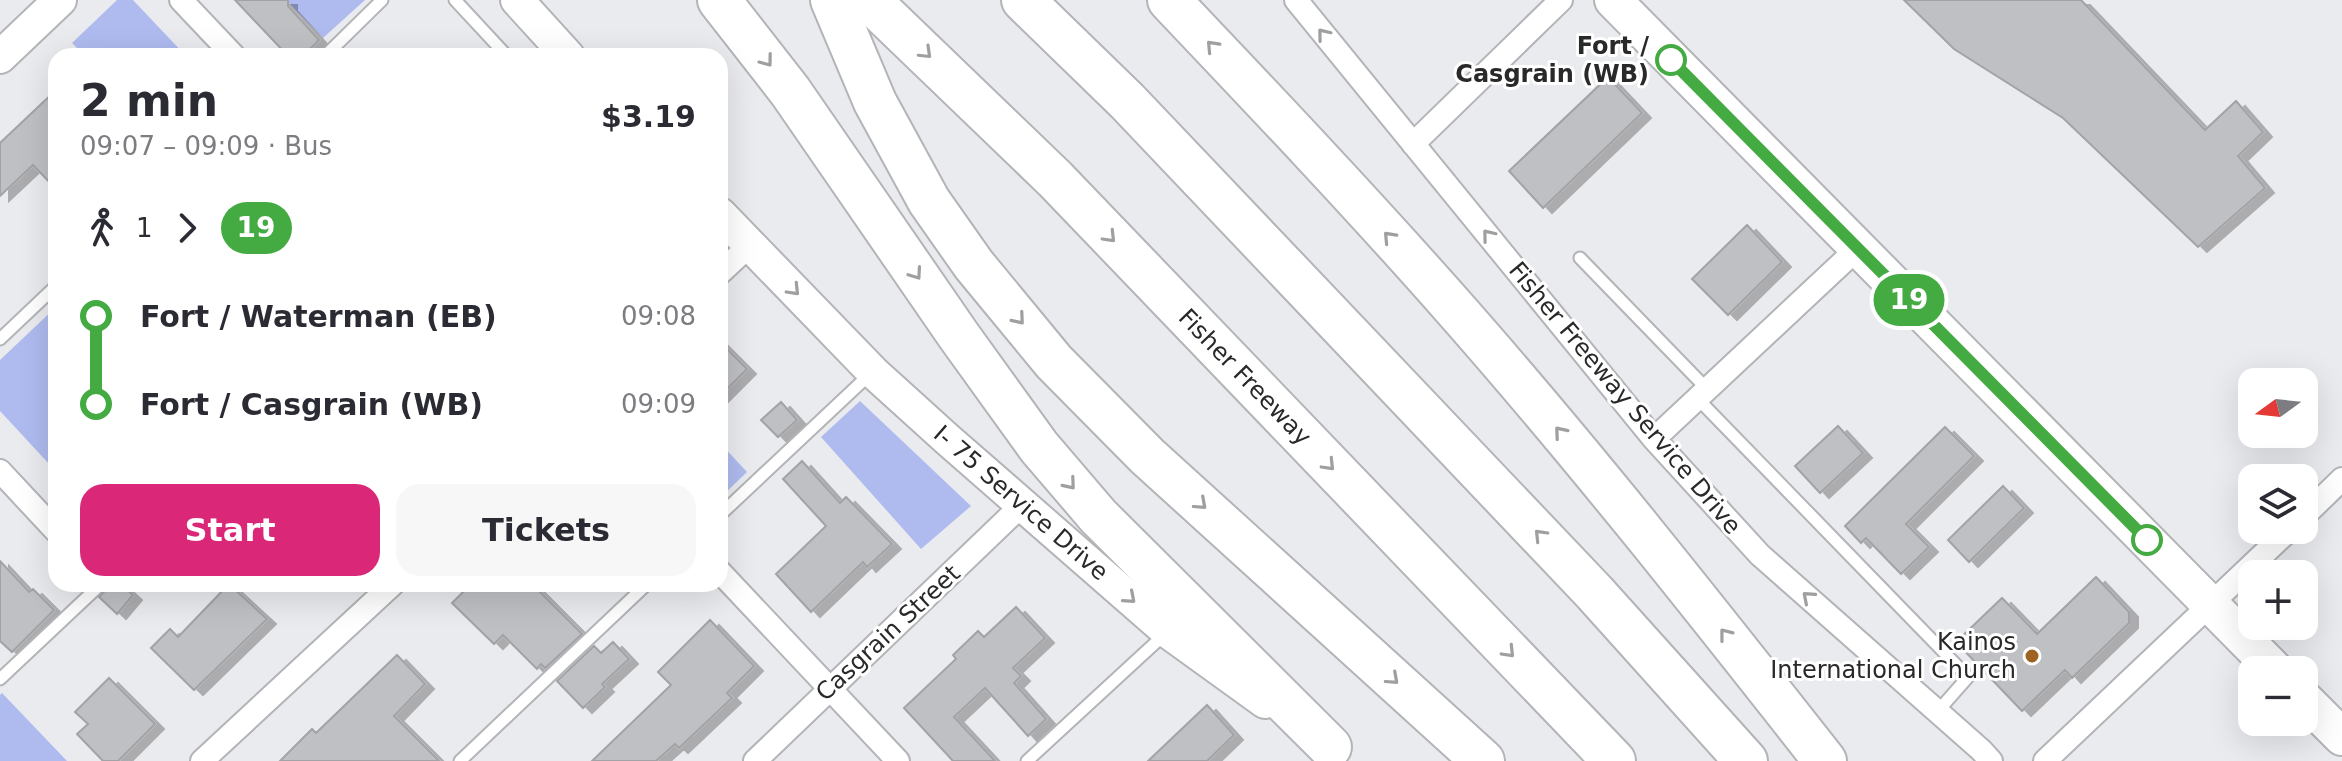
<!DOCTYPE html>
<html lang="en">
<head>
<meta charset="utf-8">
<style>
	:root { --surface:#fff; --page:#f7f7f7; --text:#2b2b33; --muted:#7c7c81; --accent:#db2777 }
	body { margin:0; font-family:"DejaVu Sans",sans-serif; background:var(--page); color:var(--text); height:100vh; display:flex; flex-direction:column; font-size:30px; white-space:nowrap }
	* { box-sizing:border-box; margin:0 }
	p { font-size:26px; color:var(--muted) }
	.icon { flex:none; width:44px; height:44px; fill:none; stroke:currentColor; stroke-width:2; stroke-linecap:round; stroke-linejoin:round }
	.map { position:relative; flex:1; overflow:hidden }
	.side { position:absolute; left:48px; top:48px; width:680px; height:544px; display:flex; flex-direction:column; background:var(--surface); border-radius:24px; box-shadow:0 8px 32px #0002 }
	.side>* { flex:none }
	.badge { padding:0 16px; border-radius:26px; font-size:28px; line-height:52px }
	.needle { width:52px; rotate:255deg }
	.buttons { position:absolute; left:2238px; top:368px; display:grid; gap:16px }
	.buttons a { display:grid; place-items:center; width:80px; height:80px; border-radius:16px; background:var(--surface); box-shadow:0 8px 32px #0002; font-size:40px }
	.map>.badge { position:absolute; translate:-50% -50%; box-shadow:0 0 0 4px #fff }
	.legs { display:flex; align-items:center; gap:12px; height:88px; padding:0 32px; font-size:26px }
	.legs p { margin-inline-start:auto }
	.headline { display:flex; align-items:center; justify-content:space-between; height:136px; padding:0 32px }
	h1 { font-size:44px; font-weight:600; line-height:60px }
	.primary-button { display:flex; gap:16px; margin-top:auto; padding:16px 32px }
	.primary-button a { flex:1; height:92px; border-radius:24px; background:var(--accent); color:#fff; font-size:32px; font-weight:600; line-height:92px; text-align:center }
	.primary-button a+a { background:var(--page); color:var(--text) }
	ul { padding:0 32px; list-style:none }
	li { display:flex; align-items:center; gap:28px; height:88px; font-size:30px }
	li i { display:grid; place-items:center; width:12px; height:100%; margin:0 10px; background:currentColor }
	li i::after { content:''; width:20px; height:20px; margin:-10px; border:6px solid; border-radius:50%; background:var(--surface) }
	li p { margin-inline-start:auto }
	li:first-child i { background:linear-gradient(#0000 50%,currentColor 0) }
	li:last-child i { background:linear-gradient(currentColor 50%,#0000 0) }
	.map>svg:first-child { display:block }
</style>
</head>
<body>
<div class="map">
<svg width="2342" height="761" viewBox="0 0 2342 761">
	<defs>
		<filter id="shadow"><feDropShadow dx="9" dy="5" stdDeviation="0" flood-color="#0004"/></filter>
	</defs>
	<rect width="100%" height="100%" fill="#eaebef"/>
	<!-- green -->
	<path fill="#afbbef" d="M 117,0 L 133,0 L 186,56 L 85,56 L 72,43 Z
		M 286,0 L 365,0 L 323,38 Z
		M 56,307 L 56,459 L 50,465 L 0,411 L 0,360 Z
		M 860,401 L 971,506 L 921,549 L 821,437 Z
		M 720,443 L 747,472 L 720,498 Z
		M 2,693 L 67,761 L 0,761 L 0,695 Z"/>
	<!-- building -->
	<path fill="#bfc0c3" stroke="#a2a3a6" stroke-width="2" filter="url(#shadow)" d="M 235,0 L 288,0 L 288,6 L 319,40 L 303,56 L 288,56 Z
		M 1904,0 L 2081,0 L 2205,130 L 2236,101 L 2263,132 L 2238,156 L 2265,188 L 2198,247 L 2063,118 L 1954,49 Z
		M 1608,77 L 1642,113 L 1543,208 L 1509,171 Z
		M 56,90 L 56,189 L 33,165 L 0,196 L 0,143 Z
		M 1747,225 L 1782,262 L 1728,315 L 1692,279 Z
		M 720,342 L 747,369 L 720,396 Z
		M 781,402 L 797,420 L 778,437 L 761,420 Z
		M 1838,426 L 1863,453 L 1820,493 L 1795,466 Z
		M 1945,427 L 1974,456 L 1906,524 L 1929,547 L 1901,574 L 1866,538 L 1861,543 L 1845,526 Z
		M 802,461 L 840,503 L 846,497 L 892,544 L 867,567 L 863,562 L 811,612 L 776,574 L 826,526 L 783,479 Z
		M 2003,486 L 2024,508 L 1969,562 L 1948,540 Z
		M 0,561 L 29,592 L 33,589 L 54,610 L 12,652 L 0,641 Z
		M 2096,577 L 2129,612 L 2129,623 L 2072,678 L 2065,670 L 2022,711 L 1956,642 L 2002,598 L 2037,634 Z
		M 111,584 L 121,584 L 133,595 L 117,614 L 99,597 Z
		M 229,584 L 267,619 L 194,690 L 151,648 L 170,629 L 178,637 Z
		M 471,584 L 532,584 L 582,634 L 545,668 L 541,664 L 537,669 L 503,635 L 494,644 L 452,603 Z
		M 1016,607 L 1045,638 L 1013,668 L 1021,676 L 1014,683 L 1046,719 L 1028,736 L 985,688 L 954,717 L 995,761 L 953,761 L 904,708 L 956,659 L 953,655 L 978,631 L 984,637 Z
		M 710,620 L 754,666 L 727,693 L 732,698 L 679,748 L 675,744 L 656,761 L 592,761 L 671,685 L 658,672 Z
		M 613,642 L 629,659 L 602,684 L 605,687 L 583,708 L 557,681 L 594,646 L 601,653 Z
		M 397,655 L 425,684 L 394,716 L 439,761 L 280,761 L 312,729 L 316,733 Z
		M 109,678 L 155,724 L 118,761 L 103,761 L 77,734 L 88,724 L 75,712 Z
		M 1207,705 L 1234,735 L 1207,761 L 1148,761 Z"/>
	<g fill="none" stroke-linecap="round" stroke-linejoin="round">
		<!-- lane casing -->
		<g stroke="#b3b4b7" stroke-width="15">
			<path id="lane" d="M 455,0 L 507,56
				M 325,56 L 382,0
				M 1580,258 L 1706,388
				M 0,339 L 56,286
				M 1697,398 L 1968,677 L 1938,711
				M 720,515 L 869,375
				M 0,679 L 101,584
				M 460,761 L 647,584
				M 1027,761 L 1165,634"/>
		</g>
		<!-- street casing -->
		<g stroke="#b3b4b7" stroke-width="26">
			<path id="street" d="M 181,0 L 234,56
				M 1296,0 L 1654,439 L 1760,555 L 1981,750 L 1991,761
				M 1413,144 L 1561,0
				M 720,273 L 750,245
				M 1654,439 L 1858,248
				M 0,471 L 56,531
				M 2304,516 L 2342,479
				M 720,572 L 898,761
				M 202,761 L 393,584
				M 755,761 L 1022,505
				M 2045,761 L 2289,530"/>
		</g>
		<!-- secondary casing -->
		<g stroke="#b3b4b7" stroke-width="36">
			<path id="secondary" d="M 517,0 L 568,56
				M 0,57 L 60,0
				M 720,214 L 873,372 L 947,439 L 1168,632 L 1265,702"/>
		</g>
		<!-- primary casing -->
		<g stroke="#b3b4b7" stroke-width="40">
			<path id="primary" d="M 1613,0 L 2275,670
				M 2304,699 L 2342,737"/>
		</g>
		<!-- highway casing -->
		<g stroke="#b3b4b7" stroke-width="46">
			<path id="highway" d="M 719,0 L 790,91 L 959,336 L 1039,447 L 1098,516 L 1330,747
				M 832,0 L 875,102 L 929,201 L 974,265 L 1054,362 L 1147,456 L 1483,761
				M 869,0 L 1055,179 L 1614,761
				M 1023,0 L 1127,101 L 1594,592 L 1746,761
				M 1169,0 C 1263,99 1358,199 1449,302 C 1580,450 1703,606 1825,761"/>
		</g>
		<!-- lane -->
		<use href="#lane" stroke="#fff" stroke-width="11"/>
		<!-- street -->
		<use href="#street" stroke="#fff" stroke-width="22"/>
		<!-- secondary -->
		<use href="#secondary" stroke="#fff" stroke-width="32"/>
		<!-- primary -->
		<use href="#primary" stroke="#fff" stroke-width="36"/>
		<!-- highway -->
		<use href="#highway" stroke="#fff" stroke-width="42"/>
	</g>
	<!-- one-way arrows -->
	<defs><path id="oneway-chevron" d="M-2-3.5L2.5 0L-2 3.5" fill="none" stroke-width="1.6" stroke-linecap="round" stroke-linejoin="round" transform="scale(2)"/></defs>
	<g stroke="#9f9f9f">
		<use href="#oneway-chevron" transform="translate(1323 34) rotate(-129)"/>
		<use href="#oneway-chevron" transform="translate(1212 46) rotate(-133)"/>
		<use href="#oneway-chevron" transform="translate(926 53) rotate(44)"/>
		<use href="#oneway-chevron" transform="translate(767 61) rotate(53)"/>
		<use href="#oneway-chevron" transform="translate(1488 235) rotate(-129)"/>
		<use href="#oneway-chevron" transform="translate(1110 237) rotate(46)"/>
		<use href="#oneway-chevron" transform="translate(1389 237) rotate(-133)"/>
		<use href="#oneway-chevron" transform="translate(916 274) rotate(55)"/>
		<use href="#oneway-chevron" transform="translate(794 290) rotate(46)"/>
		<use href="#oneway-chevron" transform="translate(1019 319) rotate(50)"/>
		<use href="#oneway-chevron" transform="translate(1560 432) rotate(-130)"/>
		<use href="#oneway-chevron" transform="translate(1329 465) rotate(46)"/>
		<use href="#oneway-chevron" transform="translate(1070 484) rotate(50)"/>
		<use href="#oneway-chevron" transform="translate(1201 504) rotate(42)"/>
		<use href="#oneway-chevron" transform="translate(1540 535) rotate(-134)"/>
		<use href="#oneway-chevron" transform="translate(1808 597) rotate(-139)"/>
		<use href="#oneway-chevron" transform="translate(1130 598) rotate(41)"/>
		<use href="#oneway-chevron" transform="translate(1725 634) rotate(-128)"/>
		<use href="#oneway-chevron" transform="translate(1509 652) rotate(46)"/>
		<use href="#oneway-chevron" transform="translate(1393 679) rotate(42)"/>
	</g>
	<g fill="none" stroke-linecap="round" stroke-linejoin="round">
		<!-- line-1 casing -->
		<g stroke="#fff" stroke-width="18">
			<path id="line-1" d="M 1671,60 L 2147,540"/>
		</g>
		<!-- line-1 -->
		<use href="#line-1" stroke="#44aa42" stroke-width="12"/>
	</g>
	<!-- markers -->
	<g fill="#fff" stroke="#44aa42" stroke-width="4">
		<circle cx="1671" cy="60" r="14"/>
		<circle cx="2147" cy="540" r="14"/>
	</g>
	<circle fill="#9e6323" stroke="#fff" stroke-width="3" cx="2032" cy="656" r="8"/>
	<g text-anchor="middle" dominant-baseline="central" stroke-width="6" stroke-linejoin="round" paint-order="stroke">
		<!-- stop labels -->
		<g font-size="24" font-weight="bold" fill="#29292a" stroke="#fff" text-anchor="end">
			<text x="1649" y="46">Fort /<tspan x="1649" dy="28">Casgrain (WB)</tspan></text>
		</g>
		<!-- street labels -->
		<g font-size="24" fill="#29292a" stroke="#fff">
			<text transform="translate(1245 377) rotate(46)">Fisher Freeway</text>
			<text transform="translate(1625 398) rotate(50)">Fisher Freeway Service Drive</text>
			<text transform="translate(1021 503) rotate(41)">I- 75 Service Drive</text>
			<text transform="translate(888 633) rotate(-43)">Casgrain Street</text>
		</g>
		<!-- poi labels -->
		<g font-size="24" fill="#29292a" stroke="#fff" text-anchor="end">
			<text x="2016" y="642">Kainos<tspan x="2016" dy="28">International Church</tspan></text>
		</g>
	</g>
</svg>
<div class="buttons">
<a><svg class="needle" viewBox="-14 -14 28 28"><path d="M0-13l5 13h-10z" fill="#e53935"/><path d="M0 13l5-13h-10z" fill="#7c7c81"/></svg></a>
<a><svg class="icon" aria-label="layers" viewBox="0 0 24 24"><path d="M12 4l9 5-9 5-9-5zM3 14l9 5 9-5"/></svg></a>
<a>+</a>
<a>−</a>
</div>
<b class="badge" style="left:1909px;top:300px;background:#44aa42;color:#fff">19</b>
<section class="side">
<div class="headline"><div><h1>2 min</h1><p>09:07 – 09:09 · Bus</p></div><b>$3.19</b></div>
<div class="legs"><svg class="icon" aria-label="walk" viewBox="0 0 24 24"><circle cx="13" cy="4" r="2"/><path d="M13 8l-2 6 4 7M11 14l-3 7M7 12l3-4h3l4 4"/></svg>1<svg class="icon" aria-label="forward" viewBox="0 0 24 24"><path d="M9 5l7 7-7 7"/></svg><b class="badge" style="background:#44aa42;color:#fff">19</b></div>
<ul>
<li><i style="color:#44aa42"></i><b>Fort / Waterman (EB)</b><p>09:08</p></li>
<li><i style="color:#44aa42"></i><b>Fort / Casgrain (WB)</b><p>09:09</p></li>
</ul>
<div class="primary-button"><a>Start</a><a>Tickets</a></div>
</section>
</div>
</body>
</html>
